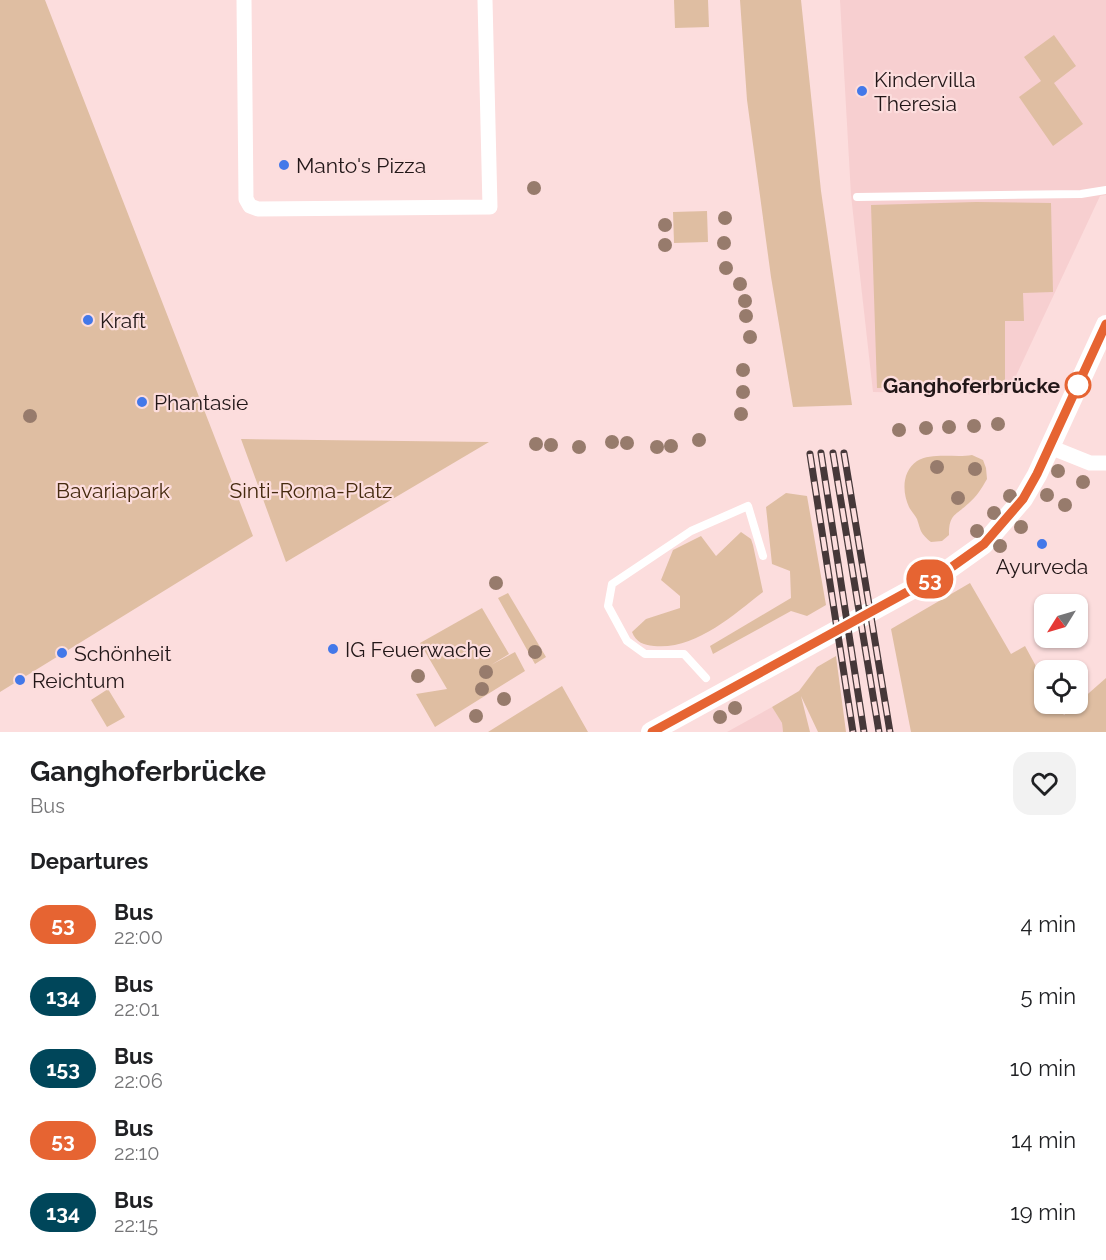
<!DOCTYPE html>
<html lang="en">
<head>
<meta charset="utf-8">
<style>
	:root { --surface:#fff; --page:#f2f2f2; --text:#202124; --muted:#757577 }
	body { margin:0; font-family:Raleway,sans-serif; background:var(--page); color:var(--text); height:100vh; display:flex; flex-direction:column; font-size:22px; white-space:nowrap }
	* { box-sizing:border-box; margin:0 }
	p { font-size:20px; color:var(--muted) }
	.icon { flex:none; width:33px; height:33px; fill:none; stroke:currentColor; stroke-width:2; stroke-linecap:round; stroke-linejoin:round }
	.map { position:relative; height:732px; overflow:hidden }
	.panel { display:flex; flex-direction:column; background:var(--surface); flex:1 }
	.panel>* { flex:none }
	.badge { padding:0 12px; border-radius:20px; font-size:21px; line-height:39px }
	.needle { width:39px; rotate:233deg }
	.fabs { position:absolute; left:1034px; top:594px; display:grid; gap:12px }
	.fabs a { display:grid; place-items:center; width:54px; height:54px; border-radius:12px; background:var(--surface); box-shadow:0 2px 4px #0004; font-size:30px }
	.map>.badge { position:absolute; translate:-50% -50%; box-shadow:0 0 0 3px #fff }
	h2 { padding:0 30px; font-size:22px; line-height:54px }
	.round { display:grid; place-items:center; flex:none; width:63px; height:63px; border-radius:18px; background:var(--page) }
	.head { display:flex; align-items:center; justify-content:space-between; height:102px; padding:0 30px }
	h1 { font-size:28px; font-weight:700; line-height:45px }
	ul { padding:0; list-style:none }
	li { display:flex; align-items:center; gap:18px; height:72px; padding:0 30px }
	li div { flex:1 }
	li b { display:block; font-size:22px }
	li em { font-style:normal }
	li .badge { min-width:66px; font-weight:700; text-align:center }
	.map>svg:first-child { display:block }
</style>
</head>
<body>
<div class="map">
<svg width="1106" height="732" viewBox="0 0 1106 732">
	<rect width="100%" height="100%" fill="#fcdddd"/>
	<!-- built -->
	<path fill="#f7cfd0" d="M 840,0 L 1106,0 L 1106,195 L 1100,196 L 1007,395 L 873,392 L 851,195 Z
		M 772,707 L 782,723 L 783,732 L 727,732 Z"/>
	<!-- green -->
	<path fill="#dfbea2" d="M 0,0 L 45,0 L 253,536 L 0,692 Z
		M 674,0 L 708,0 L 709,27 L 675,28 Z
		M 740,0 L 801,0 L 821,191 L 852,405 L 793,407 L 771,277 L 747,100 Z
		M 1054,35 L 1076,66 L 1054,83 L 1083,124 L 1053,146 L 1019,97 L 1041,81 L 1024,57 Z
		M 976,202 L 1051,203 L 1053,292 L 1023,293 L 1024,321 L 1005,321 L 1005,386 L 877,388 L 871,205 Z
		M 707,211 L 708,242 L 674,243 L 673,212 Z
		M 241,439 L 489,442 L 286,562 Z
		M 972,455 L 983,460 L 986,468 L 987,479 C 982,488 976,497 969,503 C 955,516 949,514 949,535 L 942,541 L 931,542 C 920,533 921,531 917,519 C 915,515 911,511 909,507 C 902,492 902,471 917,461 C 932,452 956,458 972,455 Z
		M 786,493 L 807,496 L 826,605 L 807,616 L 791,611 L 713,654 L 710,646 L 791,598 L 790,571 L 772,564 L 766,507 Z
		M 741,532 L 751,539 L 753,545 L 763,592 C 732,616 695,650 654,646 C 643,645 636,642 632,632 L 646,619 L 680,608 L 680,596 L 661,580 L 673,550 L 701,536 L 716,556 Z
		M 970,583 L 1011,654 L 1025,646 L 1044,681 L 1044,704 L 1057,704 L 1064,715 L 1106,678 L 1106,732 L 911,732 L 891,629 Z
		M 508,593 L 546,657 L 535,664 L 498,598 Z
		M 482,608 L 509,654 L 491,665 L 515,652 L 525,671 L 435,727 L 416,694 L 447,689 L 420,643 Z
		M 836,656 L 846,732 L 818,732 L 801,696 L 810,732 L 783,732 L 782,723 L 772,707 L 799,691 L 817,667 Z
		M 562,686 L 588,732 L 488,732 Z
		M 108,689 L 125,717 L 107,727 L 91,700 Z"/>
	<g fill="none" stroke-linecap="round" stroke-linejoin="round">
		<!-- service -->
		<path stroke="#fff" stroke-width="8" d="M 857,197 L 1081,194 L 1106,190
			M 706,678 L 684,654 L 645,654 L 627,641 L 608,606 L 612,584 L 691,531 L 748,506 L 763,556"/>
		<!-- minor -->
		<path stroke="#fff" stroke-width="15" d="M 244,0 L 246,199 L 250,206 L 258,209 L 490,207 L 485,0
			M 1050,447 L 1090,463 L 1106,463"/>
		<!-- tertiary -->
		<path stroke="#fff" stroke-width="20" d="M 651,732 L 949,569 L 984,544 L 1023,499 L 1037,475 L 1106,325"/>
		<!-- rail casing -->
		<g stroke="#463839" stroke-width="7">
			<path id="rail" d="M 821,453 L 864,732
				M 833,453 L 879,732
				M 844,453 L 890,732
				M 810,454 L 853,732"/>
		</g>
		<!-- rail -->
		<use href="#rail" stroke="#fcdddd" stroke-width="4.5" stroke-dasharray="14" stroke-linecap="butt"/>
	</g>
	<!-- trees -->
	<g fill="#977b6c">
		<circle cx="534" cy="188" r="7"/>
		<circle cx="725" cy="218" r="7"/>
		<circle cx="665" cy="225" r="7"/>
		<circle cx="724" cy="243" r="7"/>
		<circle cx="665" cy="245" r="7"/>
		<circle cx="726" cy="268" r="7"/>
		<circle cx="740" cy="284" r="7"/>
		<circle cx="745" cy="301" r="7"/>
		<circle cx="746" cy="316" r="7"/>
		<circle cx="750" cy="337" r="7"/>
		<circle cx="743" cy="370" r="7"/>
		<circle cx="743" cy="392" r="7"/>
		<circle cx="741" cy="414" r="7"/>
		<circle cx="30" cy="416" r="7"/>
		<circle cx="998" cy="424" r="7"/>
		<circle cx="974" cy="426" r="7"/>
		<circle cx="949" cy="427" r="7"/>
		<circle cx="926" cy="428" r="7"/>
		<circle cx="899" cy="430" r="7"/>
		<circle cx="699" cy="440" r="7"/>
		<circle cx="612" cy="442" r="7"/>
		<circle cx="627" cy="443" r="7"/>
		<circle cx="536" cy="444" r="7"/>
		<circle cx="551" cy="445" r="7"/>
		<circle cx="671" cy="446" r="7"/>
		<circle cx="579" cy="447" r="7"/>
		<circle cx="657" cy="447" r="7"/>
		<circle cx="937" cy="467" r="7"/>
		<circle cx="975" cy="469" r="7"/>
		<circle cx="1058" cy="471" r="7"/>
		<circle cx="1083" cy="482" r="7"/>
		<circle cx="1047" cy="495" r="7"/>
		<circle cx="1010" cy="496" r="7"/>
		<circle cx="958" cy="498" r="7"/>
		<circle cx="1065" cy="505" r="7"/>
		<circle cx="994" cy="513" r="7"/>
		<circle cx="1021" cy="527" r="7"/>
		<circle cx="977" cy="531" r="7"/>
		<circle cx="1000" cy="546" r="7"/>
		<circle cx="496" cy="583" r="7"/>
		<circle cx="535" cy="652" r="7"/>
		<circle cx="486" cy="672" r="7"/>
		<circle cx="418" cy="676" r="7"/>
		<circle cx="482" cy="689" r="7"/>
		<circle cx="504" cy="699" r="7"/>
		<circle cx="735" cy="708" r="7"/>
		<circle cx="476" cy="716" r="7"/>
		<circle cx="720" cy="717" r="7"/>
	</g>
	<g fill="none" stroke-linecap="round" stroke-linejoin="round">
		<!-- line casing -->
		<g stroke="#fff" stroke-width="14">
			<path id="line" d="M 652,732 L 949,569 L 984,544 L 1023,499 L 1037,474 L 1106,324"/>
		</g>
		<!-- line -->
		<use href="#line" stroke="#e66432" stroke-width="9"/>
	</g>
	<!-- markers -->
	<g fill="#4378e9" stroke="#fcdddd" stroke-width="2">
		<circle cx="862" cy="91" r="6"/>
		<circle cx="284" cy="165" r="6"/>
		<circle cx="88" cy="320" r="6"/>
		<circle cx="142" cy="402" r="6"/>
		<circle cx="1042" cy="544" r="6"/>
		<circle cx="333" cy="649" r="6"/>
		<circle cx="62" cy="653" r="6"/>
		<circle cx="20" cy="680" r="6"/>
	</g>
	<circle fill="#fff" stroke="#e66432" stroke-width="3" cx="1078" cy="385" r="12"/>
	<g text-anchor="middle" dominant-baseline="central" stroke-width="4.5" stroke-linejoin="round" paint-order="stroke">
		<!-- poi labels -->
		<g font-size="21" fill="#221718" stroke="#fcdddd" text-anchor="start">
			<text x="874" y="79">Kindervilla<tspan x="874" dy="24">Theresia</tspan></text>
			<text x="296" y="165">Manto's Pizza</text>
			<text x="100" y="320">Kraft</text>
			<text x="154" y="402">Phantasie</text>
			<text x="1042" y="566" text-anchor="middle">Ayurveda</text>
			<text x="345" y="649">IG Feuerwache</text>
			<text x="74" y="653">Schönheit</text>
			<text x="32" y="680">Reichtum</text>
		</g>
		<!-- stop labels -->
		<g font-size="21" font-weight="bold" fill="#221718" stroke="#fcdddd" text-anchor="end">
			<text x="1060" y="385">Ganghoferbrücke</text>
		</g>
		<!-- park labels -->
		<g font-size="21" fill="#452a0f" stroke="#fcdddd">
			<text x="113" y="490">Bavariapark</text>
			<text x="311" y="490">Sinti-Roma-Platz</text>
		</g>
	</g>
</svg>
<div class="fabs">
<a><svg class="needle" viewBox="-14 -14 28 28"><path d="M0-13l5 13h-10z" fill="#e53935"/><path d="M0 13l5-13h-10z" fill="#757577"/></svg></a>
<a><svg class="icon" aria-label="locate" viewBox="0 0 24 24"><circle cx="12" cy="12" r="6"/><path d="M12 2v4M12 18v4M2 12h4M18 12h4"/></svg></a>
</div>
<b class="badge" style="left:930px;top:579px;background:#e66432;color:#fff">53</b>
</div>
<section class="panel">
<div class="head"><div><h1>Ganghoferbrücke</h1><p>Bus</p></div><a class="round"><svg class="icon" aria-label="heart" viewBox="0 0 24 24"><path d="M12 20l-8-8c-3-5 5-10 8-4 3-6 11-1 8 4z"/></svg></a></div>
<h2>Departures</h2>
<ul>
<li><span class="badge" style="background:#e66432;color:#fff">53</span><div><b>Bus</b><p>22:00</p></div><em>4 min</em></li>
<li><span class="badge" style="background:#00465a;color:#fff">134</span><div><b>Bus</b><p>22:01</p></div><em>5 min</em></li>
<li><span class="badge" style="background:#00465a;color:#fff">153</span><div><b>Bus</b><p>22:06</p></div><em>10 min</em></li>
<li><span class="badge" style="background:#e66432;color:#fff">53</span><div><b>Bus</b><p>22:10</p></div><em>14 min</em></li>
<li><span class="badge" style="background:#00465a;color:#fff">134</span><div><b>Bus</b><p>22:15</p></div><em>19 min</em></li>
</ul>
</section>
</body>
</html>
